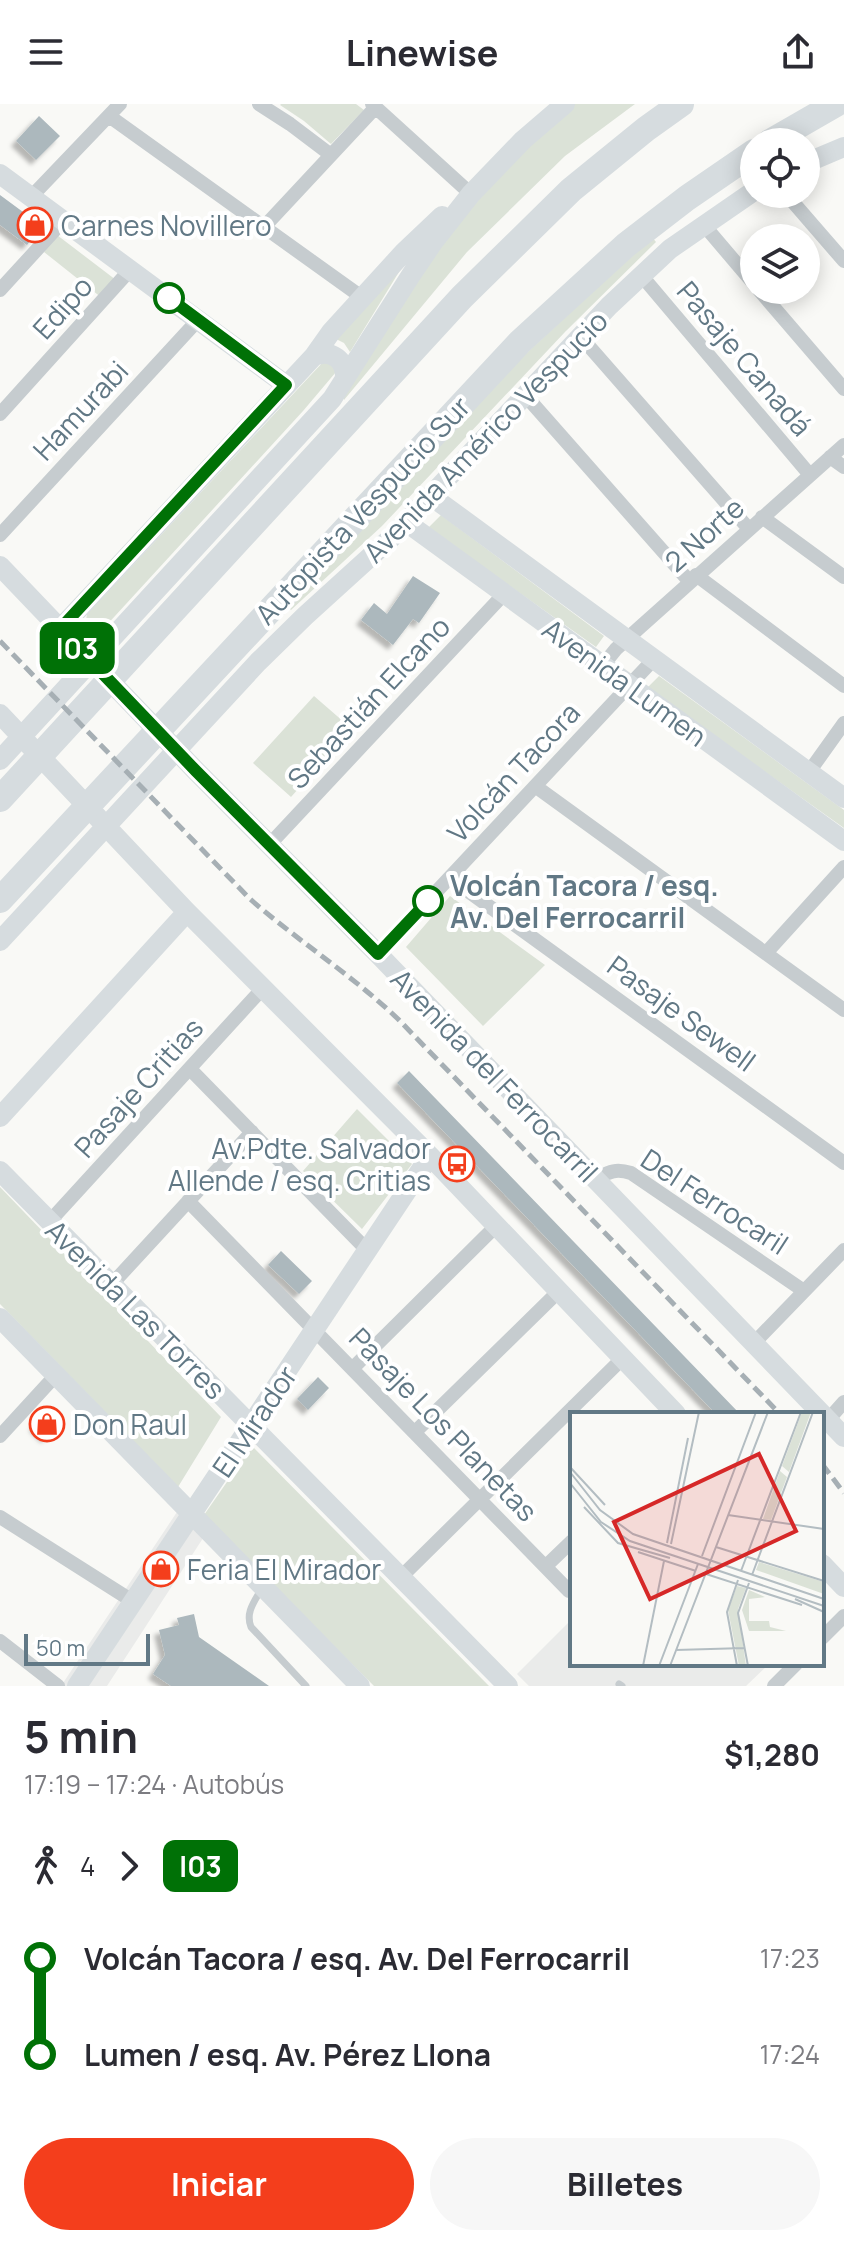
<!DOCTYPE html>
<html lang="es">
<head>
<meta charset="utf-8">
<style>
	:root { --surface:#fff; --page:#f7f7f7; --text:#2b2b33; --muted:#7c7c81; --accent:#f43e1c }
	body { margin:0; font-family:Manrope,sans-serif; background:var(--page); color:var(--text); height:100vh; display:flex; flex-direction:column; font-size:30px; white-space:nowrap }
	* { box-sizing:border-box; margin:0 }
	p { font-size:26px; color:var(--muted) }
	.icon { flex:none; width:44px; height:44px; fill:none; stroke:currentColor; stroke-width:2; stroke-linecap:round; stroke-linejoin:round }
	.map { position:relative; height:1582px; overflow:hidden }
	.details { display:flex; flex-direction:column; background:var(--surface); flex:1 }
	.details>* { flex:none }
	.badge { padding:0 16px; border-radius:12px; font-size:28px; line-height:52px }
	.tools { position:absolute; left:740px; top:24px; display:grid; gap:16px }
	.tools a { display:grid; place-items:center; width:80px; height:80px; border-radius:50%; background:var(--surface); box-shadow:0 4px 20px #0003; font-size:40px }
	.scale { position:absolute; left:24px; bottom:20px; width:126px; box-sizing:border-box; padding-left:8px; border:4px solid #617885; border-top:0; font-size:22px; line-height:28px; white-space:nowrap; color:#617885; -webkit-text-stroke:6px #fff; paint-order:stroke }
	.map>.badge { position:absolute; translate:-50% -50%; box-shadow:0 0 0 4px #fff }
	.legs { display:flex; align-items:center; gap:12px; height:88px; padding:0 24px; font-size:26px }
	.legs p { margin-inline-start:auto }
	.head { display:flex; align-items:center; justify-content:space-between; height:136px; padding:0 24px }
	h1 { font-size:44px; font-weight:700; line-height:60px }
	.action { display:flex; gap:16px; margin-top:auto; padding:16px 24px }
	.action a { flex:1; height:92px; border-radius:48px; background:var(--accent); color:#fff; font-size:32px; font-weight:700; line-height:92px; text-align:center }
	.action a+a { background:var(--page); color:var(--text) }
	ul { padding:0 24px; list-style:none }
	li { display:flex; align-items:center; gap:28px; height:96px; font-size:30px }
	li i { display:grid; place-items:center; width:12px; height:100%; margin:0 10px; background:currentColor }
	li i::after { content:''; width:20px; height:20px; margin:-10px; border:6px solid; border-radius:50%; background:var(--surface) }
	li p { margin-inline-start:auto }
	li:first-child i { background:linear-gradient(#0000 50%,currentColor 0) }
	li:last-child i { background:linear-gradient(currentColor 50%,#0000 0) }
	header { display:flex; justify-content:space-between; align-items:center; height:104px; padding:0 24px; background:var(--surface); font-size:36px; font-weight:700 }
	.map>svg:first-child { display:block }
</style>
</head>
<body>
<header><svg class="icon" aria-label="menu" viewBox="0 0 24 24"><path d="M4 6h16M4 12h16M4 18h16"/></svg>Linewise<svg class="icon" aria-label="share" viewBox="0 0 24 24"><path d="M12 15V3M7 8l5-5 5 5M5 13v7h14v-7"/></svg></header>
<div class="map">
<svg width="844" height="1582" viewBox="0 0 844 1582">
	<defs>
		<filter id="shadow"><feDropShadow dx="-5" dy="5" stdDeviation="2" flood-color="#0004"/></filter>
	</defs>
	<rect width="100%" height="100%" fill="#f9f9f6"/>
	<!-- built -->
	<path fill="#eaebea" d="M 181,1402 L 207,1428 L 107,1582 L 61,1582 Z
		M 572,1515 L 572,1560 L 765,1560 L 767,1562 L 746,1582 L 529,1582 L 517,1570 Z"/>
	<!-- green -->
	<path fill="#dbe2d7" d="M 281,0 L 356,0 L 364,6 L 331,40 L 304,17 L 280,1 Z
		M 575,0 L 635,0 L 565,52 L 467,148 L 344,296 L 344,292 L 422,166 L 472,103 L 521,47 Z
		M 57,131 L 116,176 L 102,194 L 44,148 Z
		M 652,133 L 656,138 L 565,228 L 382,422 L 291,506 L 286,502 L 464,307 Z
		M 402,163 L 350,248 L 344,239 L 336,235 Z
		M 324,257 L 331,259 L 336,268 L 303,307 L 93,536 L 84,527 L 87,510 Z
		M 441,411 L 604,532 L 596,543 L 428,424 Z
		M 659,572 L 844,706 L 844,724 L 647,584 Z
		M 314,592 L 352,625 L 291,693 L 253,659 Z
		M 450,792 L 545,861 L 483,922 L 406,843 Z
		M 357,1005 L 412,1060 L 362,1125 L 303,1067 Z
		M 0,1083 L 221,1313 L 178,1383 L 0,1200 Z
		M 252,1342 L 489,1582 L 374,1582 L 204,1411 Z"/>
	<!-- building -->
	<path fill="#acb8bd" filter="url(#shadow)" d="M 39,12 L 60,32 L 36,56 L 16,37 Z
		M 0,91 L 42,122 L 27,141 L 0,121 Z
		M 413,472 L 440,489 L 419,519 L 413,515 L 393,541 L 361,516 L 374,499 L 387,510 Z
		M 409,967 L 740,1310 L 716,1310 L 397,979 Z
		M 281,1147 L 312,1177 L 299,1190 L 268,1161 Z
		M 318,1273 L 329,1284 L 308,1306 L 297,1295 Z
		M 47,1307 L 60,1318 L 46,1334 L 34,1322 Z
		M 194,1510 L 199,1533 L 269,1582 L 171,1582 L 153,1570 L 165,1551 L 159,1526 L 179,1521 L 177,1514 Z"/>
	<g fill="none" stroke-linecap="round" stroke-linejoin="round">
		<!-- lane -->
		<path stroke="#c6cccf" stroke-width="7" d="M 262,1484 C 255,1497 245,1508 251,1523 L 306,1582
			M 619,1580 L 622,1582"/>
		<!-- street -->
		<path stroke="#c6cccf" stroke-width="14" d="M 259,0 L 290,20 L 331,51
			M 372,0 L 471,90
			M 109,12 L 363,194
			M 786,90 L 844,157
			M 31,93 L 120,0
			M 703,120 L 754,180
			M 263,124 L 375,4
			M 641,171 L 810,371
			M 0,186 L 63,117
			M 759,186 L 844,285
			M 580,232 L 749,425
			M 525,291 L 690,478
			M 0,310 L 130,166
			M 830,353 L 844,363
			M 762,413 L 844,473
			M 0,431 L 198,216
			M 696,471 L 844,582
			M 603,561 L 616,545 L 638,525 L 844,341
			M 809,668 L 844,619
			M 535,682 L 844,906
			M 270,740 L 504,490
			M 450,774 L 844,1059
			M 766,849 L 844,763
			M 378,850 L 654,555
			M 190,965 L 367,1146
			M 595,1075 C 609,1068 615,1064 631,1069 L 804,1187
			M 188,1097 L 569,1487
			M 50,1117 L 264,883
			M 112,1180 L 252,1028
			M 754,1239 L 844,1146
			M 353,1264 L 496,1122
			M 828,1316 L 844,1298
			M 415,1328 L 559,1187
			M 0,1332 L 56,1271
			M 0,1413 L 134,1498
			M 546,1462 L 572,1437
			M 401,1473 L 623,1254
			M 822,1534 L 844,1512
			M 0,1537 L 58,1582
			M 774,1582 L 796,1560"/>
		<!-- secondary -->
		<path stroke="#d6dcdf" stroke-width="20" d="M 806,59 L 844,43
			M 0,70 L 286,281
			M 314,252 C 332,245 346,256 345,275
			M 431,392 L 844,694
			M 406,418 L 844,737
			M 0,462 L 196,667 L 378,850 L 822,1310
			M 60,525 L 314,252 L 331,228 L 404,148 L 442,112
			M 0,610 L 187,808 L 430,1052 L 676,1310
			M 0,656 L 332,295 L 411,171 L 434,137 L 471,90 L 523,36 L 565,0
			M 0,837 L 258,558 L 305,512 L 392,433 L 609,202 L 670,145 L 754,87
			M 0,1013 L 187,808
			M 0,1067 L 508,1582
			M 0,1214 L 360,1582
			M 822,1310 L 844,1333
			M 822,1460 L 844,1483
			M 77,1582 L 430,1052"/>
		<!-- highway -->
		<path stroke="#d6dcdf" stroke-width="26" d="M 770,38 L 836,0
			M 0,695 L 462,193 L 571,86 L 646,25 L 681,0
			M 0,796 L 520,238 L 626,141 L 687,94 L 754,48"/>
		<!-- rail -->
		<path stroke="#a6afb4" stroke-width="5" stroke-dasharray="12 6" stroke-linecap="butt" d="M 0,537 L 250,795 C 298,837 352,871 398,915 L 780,1310
			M 822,1360 L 844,1389"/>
	</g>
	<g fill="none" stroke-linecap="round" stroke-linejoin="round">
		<!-- line-1 casing -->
		<g stroke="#fff" stroke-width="18">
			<path id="line-1" d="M 169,194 L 286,281 L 60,525 L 196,667 L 378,850 L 428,797"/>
		</g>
		<!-- line-1 -->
		<use href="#line-1" stroke="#007106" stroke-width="12"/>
	</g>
	<!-- icons -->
	<defs>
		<g id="shop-ring" transform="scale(1.8)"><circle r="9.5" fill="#fff" stroke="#f43e1c" stroke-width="1.5"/><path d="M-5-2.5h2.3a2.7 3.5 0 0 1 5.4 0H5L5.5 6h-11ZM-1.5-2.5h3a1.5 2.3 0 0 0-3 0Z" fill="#f43e1c"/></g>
		<g id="bus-ring" transform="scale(1.8)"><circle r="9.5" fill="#fff" stroke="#f43e1c" stroke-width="1.5"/><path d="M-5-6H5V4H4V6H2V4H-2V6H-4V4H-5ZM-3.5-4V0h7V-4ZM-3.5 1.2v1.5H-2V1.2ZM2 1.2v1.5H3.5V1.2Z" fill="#f43e1c"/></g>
	</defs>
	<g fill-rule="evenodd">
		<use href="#shop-ring" x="35" y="121"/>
		<use href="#bus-ring" x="457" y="1060"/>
		<use href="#shop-ring" x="47" y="1320"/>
		<use href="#shop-ring" x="161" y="1465"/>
	</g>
	<!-- markers -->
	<g fill="#fff" stroke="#007106" stroke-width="4">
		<circle cx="169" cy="194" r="14"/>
		<circle cx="428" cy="797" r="14"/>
	</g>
	<g text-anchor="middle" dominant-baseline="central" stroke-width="8" stroke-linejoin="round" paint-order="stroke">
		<!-- poi labels -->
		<g font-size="28" fill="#617885" stroke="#fff" text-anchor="start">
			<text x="61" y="121">Carnes Novillero</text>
			<text x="431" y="1044" text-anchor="end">Av.Pdte. Salvador<tspan x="431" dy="32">Allende / esq. Critias</tspan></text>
			<text x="73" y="1320">Don Raul</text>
			<text x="187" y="1465">Feria El Mirador</text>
		</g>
		<!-- street labels -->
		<g font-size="28" fill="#617885" stroke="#fff">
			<text transform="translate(62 203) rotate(-48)">Edipo</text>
			<text transform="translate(745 254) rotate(50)">Pasaje Canadá</text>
			<text transform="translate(80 306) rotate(-47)">Hamurabi</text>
			<text transform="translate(485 332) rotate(-46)">Avenida Américo Vespucio</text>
			<text transform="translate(362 406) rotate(-47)">Autopista Vespucio Sur</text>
			<text transform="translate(704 430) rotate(-42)">2 Norte</text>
			<text transform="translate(625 578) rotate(36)">Avenida Lumen</text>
			<text transform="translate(368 598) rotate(-47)">Sebastián Elcano</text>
			<text transform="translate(513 668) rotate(-47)">Volcán Tacora</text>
			<text transform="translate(682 909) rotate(36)">Pasaje Sewell</text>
			<text transform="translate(495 971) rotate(46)">Avenida del Ferrocarril</text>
			<text transform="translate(138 983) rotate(-48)">Pasaje Critias</text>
			<text transform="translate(715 1097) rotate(33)">Del Ferrocaril</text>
			<text transform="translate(136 1205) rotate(45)">Avenida Las Torres</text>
			<text transform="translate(254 1317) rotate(-56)">El Mirador</text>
			<text transform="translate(444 1320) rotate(46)">Pasaje Los Planetas</text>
		</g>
		<!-- stop labels -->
		<g font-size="28" font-weight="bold" fill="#617885" stroke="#fff" text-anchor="start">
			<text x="450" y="781">Volcán Tacora / esq.<tspan x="450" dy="32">Av. Del Ferrocarril</tspan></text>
		</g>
	</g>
	<!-- overview -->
	<g transform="translate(570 1308)">
		<rect width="254" height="254" fill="#f9f9f6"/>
		<path d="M 232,0 L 241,0 L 219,60 L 212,54 ZM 210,59 L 217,65 L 201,108 L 193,107 ZM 189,150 L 254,170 L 254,182 L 186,158 ZM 167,174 L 176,176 L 168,197 L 176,254 L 169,254 L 158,198 ZM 179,178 L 195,185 L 179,187 L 179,209 L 199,209 L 200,215 L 216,219 L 179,219 L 172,198 Z" fill="#dbe2d7"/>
		<path fill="none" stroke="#b3bdc2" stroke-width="2" d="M 0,55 L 35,93M 0,60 L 30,98 L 63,122 L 254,187M 0,71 L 31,110 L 60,129 L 254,194M 14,95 L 48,131 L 100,146M 158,103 L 254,117M 97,131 L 118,26M 101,132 L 129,0M 146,135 L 254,169M 68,140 L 126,159M 132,144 L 186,0M 171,159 L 231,0M 136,162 L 232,193M 182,163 L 243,0M 225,187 L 254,200M 106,238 L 175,236M 73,254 L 94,149M 89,254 L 128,152M 100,254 L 198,0M 167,254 L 157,200 L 168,168M 178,254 L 168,201 L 179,171"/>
		<path fill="#d62828" fill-opacity="0.15" stroke="#d62828" stroke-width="4" d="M 189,42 L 226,119 L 80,187 L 44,110 Z"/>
		<rect width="254" height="254" fill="none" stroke="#617885" stroke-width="4"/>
	</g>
</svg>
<div class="tools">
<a><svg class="icon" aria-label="locate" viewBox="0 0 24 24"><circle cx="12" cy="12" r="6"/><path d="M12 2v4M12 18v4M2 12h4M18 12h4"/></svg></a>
<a><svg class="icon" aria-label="layers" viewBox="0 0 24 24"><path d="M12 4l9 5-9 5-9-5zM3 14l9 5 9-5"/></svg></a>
</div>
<div class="scale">50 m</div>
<b class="badge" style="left:77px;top:544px;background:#007106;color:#fff">I03</b>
</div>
<section class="details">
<div class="head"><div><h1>5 min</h1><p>17:19 – 17:24 · Autobús</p></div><b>$1,280</b></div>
<div class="legs"><svg class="icon" aria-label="walk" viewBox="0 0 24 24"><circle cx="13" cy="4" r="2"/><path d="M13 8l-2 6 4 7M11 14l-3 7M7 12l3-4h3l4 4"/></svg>4<svg class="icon" aria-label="forward" viewBox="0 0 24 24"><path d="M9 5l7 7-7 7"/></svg><b class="badge" style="background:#007106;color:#fff">I03</b></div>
<ul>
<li><i style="color:#007106"></i><b>Volcán Tacora / esq. Av. Del Ferrocarril</b><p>17:23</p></li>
<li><i style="color:#007106"></i><b>Lumen / esq. Av. Pérez Llona</b><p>17:24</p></li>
</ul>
<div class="action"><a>Iniciar</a><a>Billetes</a></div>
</section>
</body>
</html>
